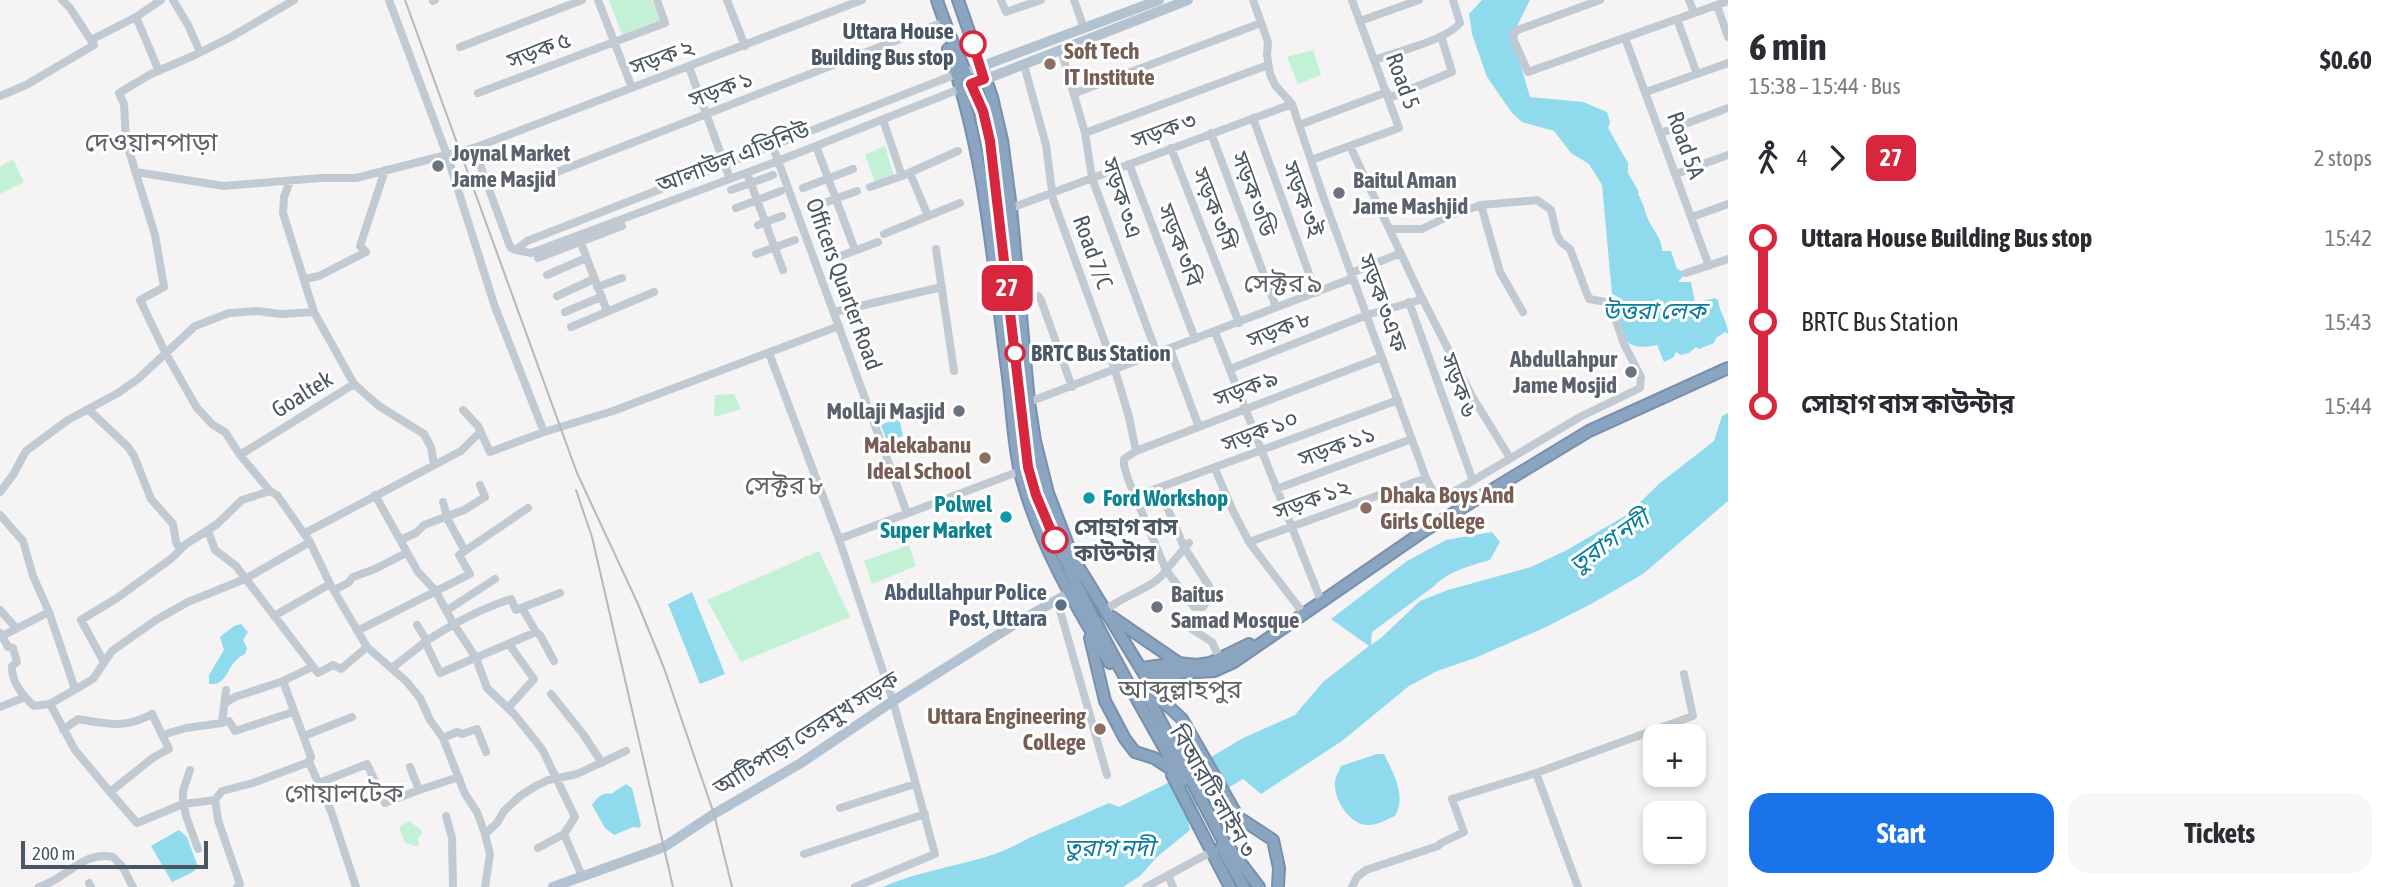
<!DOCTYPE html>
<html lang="en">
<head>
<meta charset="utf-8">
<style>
	:root { --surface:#fff; --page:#f7f7f7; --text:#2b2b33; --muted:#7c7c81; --accent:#1a73e8 }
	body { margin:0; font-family:"Asap Condensed","Noto Sans Bengali",sans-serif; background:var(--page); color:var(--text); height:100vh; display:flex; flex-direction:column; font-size:26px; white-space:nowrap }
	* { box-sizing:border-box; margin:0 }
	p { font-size:23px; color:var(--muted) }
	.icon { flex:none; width:38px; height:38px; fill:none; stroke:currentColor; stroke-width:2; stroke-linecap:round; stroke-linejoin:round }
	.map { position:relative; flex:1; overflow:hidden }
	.panel { display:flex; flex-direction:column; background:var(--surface); width:665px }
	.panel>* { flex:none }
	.badge { padding:0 14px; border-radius:10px; font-size:24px; line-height:46px }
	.buttons { position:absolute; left:1643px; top:724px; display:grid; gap:14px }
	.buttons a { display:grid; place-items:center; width:63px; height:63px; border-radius:14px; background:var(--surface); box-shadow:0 4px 10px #0003; font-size:35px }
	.scale { position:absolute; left:21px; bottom:18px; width:187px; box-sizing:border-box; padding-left:7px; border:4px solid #4a5661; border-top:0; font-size:19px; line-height:24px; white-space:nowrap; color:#4a5661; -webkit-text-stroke:5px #fff; paint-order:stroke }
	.map>.badge { position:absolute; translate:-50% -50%; box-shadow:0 0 0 4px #fff }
	.legs { display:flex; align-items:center; gap:10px; height:77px; padding:0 21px; font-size:23px }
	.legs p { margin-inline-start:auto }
	.head { display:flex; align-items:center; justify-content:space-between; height:119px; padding:0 21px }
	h1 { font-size:38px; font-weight:700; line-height:52px }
	.action { display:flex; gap:14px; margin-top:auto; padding:14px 21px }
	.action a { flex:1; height:80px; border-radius:21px; background:var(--accent); color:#fff; font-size:28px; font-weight:700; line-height:80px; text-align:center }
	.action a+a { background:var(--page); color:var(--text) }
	ul { padding:0 21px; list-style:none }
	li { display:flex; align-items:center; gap:24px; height:84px; font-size:26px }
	li i { display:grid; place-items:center; width:10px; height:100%; margin:0 9px; background:currentColor }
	li i::after { content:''; width:18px; height:18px; margin:-9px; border:5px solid; border-radius:50%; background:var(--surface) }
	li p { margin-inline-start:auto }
	li:first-child i { background:linear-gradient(#0000 50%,currentColor 0) }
	li:last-child i { background:linear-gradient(currentColor 50%,#0000 0) }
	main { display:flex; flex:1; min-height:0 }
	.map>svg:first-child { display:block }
</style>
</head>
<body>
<main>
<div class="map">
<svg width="1728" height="887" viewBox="0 0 1728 887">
	<rect width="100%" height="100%" fill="#f5f3f3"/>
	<!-- green -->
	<path fill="#c3f1d5" d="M 609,0 L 652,0 L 660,21 L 622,35 Z
		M 1313,50 L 1321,75 L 1298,84 L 1287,57 Z
		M 885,146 L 894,176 L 875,182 L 865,155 Z
		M 13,159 L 24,182 L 0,194 L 0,167 Z
		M 734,394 L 741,409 L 714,417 L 715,395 Z
		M 909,545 L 916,566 L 872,584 L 864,561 Z
		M 819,551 L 850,617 L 741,662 L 707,600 Z
		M 410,821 L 423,832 L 418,838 L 419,847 L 405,843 L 399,827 Z"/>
	<!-- water -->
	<path fill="#90daee" d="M 1482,0 L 1530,0 L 1512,36 L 1530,97 L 1583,102 L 1607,112 L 1610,122 L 1608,128 L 1628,163 L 1628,173 L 1639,192 L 1638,194 C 1642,201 1644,207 1646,214 C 1650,228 1662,236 1662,251 L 1671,251 L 1677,269 L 1686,273 L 1678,282 L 1691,282 L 1695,303 L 1715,298 L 1718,300 C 1719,312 1728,321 1728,334 L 1725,332 L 1716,338 L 1714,343 L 1699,349 L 1696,347 L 1689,353 L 1681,355 L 1676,352 L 1674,357 L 1664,362 L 1657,345 C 1617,354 1620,327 1618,297 L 1612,294 L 1602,185 L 1589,164 L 1571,153 L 1554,131 L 1522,122 L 1512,113 L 1487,77 L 1472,34 L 1469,14 Z
		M 1728,413 L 1728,501 L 1643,574 L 1591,604 L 1544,628 L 1475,658 L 1437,671 L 1409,686 L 1342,741 L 1261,794 L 1243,779 L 1186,813 L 1190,830 L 1157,857 L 1140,876 L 1123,887 L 883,887 C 929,866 984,865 1027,839 L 1109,803 L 1119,807 L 1166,784 L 1243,738 L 1295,715 L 1323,682 L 1369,646 L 1331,619 L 1407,561 L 1446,540 L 1492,532 L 1500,542 L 1490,560 C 1470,566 1448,571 1433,587 L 1372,632 L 1371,645 L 1381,638 L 1420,601 L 1448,590 L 1531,567 L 1567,550 L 1628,514 L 1660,483 L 1714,441 L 1722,416 Z
		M 899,417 L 903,436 L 887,441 L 881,425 Z
		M 692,592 L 725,674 L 700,684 L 668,604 Z
		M 241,624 L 248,632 L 243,640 L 247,648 L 245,654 C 225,663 230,686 209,684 L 209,675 L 224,650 L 220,637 L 234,626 Z
		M 1377,754 L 1384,754 C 1393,773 1407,795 1395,816 C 1387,819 1378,825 1369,825 C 1350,826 1333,799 1335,782 C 1335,777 1339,771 1341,766 Z
		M 626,784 L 632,788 L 641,825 L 639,828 L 633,827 L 614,835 L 605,828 L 592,805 C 597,798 602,792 611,794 Z
		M 179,830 L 187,837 L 198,867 L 193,872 L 172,882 L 151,846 Z"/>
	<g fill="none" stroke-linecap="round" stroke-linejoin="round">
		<!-- highway casing -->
		<g stroke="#7690ad" stroke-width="14">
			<path id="highway" d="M 937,0 C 952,48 978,91 990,141 L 1024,438 C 1032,494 1056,543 1081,593 C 1112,657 1148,719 1183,781
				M 958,0 L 992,97 L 1002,140 L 1011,208 L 1029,402 L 1035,441 L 1048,493 L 1073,558 L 1146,677 L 1145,691 L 1221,837 L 1259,887
				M 948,49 C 986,154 993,267 1008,377 C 1012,408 1013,441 1020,472 C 1037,539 1074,604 1110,663
				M 1112,617 L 1179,663
				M 1090,638 L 1105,701 L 1125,739 L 1135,752 L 1154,758 L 1168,767
				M 1141,668 L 1179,663 L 1196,665 L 1210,663 L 1249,644
				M 1176,676 L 1145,691 L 1167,705 L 1182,719 L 1238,817 L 1273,840 L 1279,868 L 1278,887
				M 1146,677 L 1162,674 L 1214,671 L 1234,662 L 1424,531 L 1589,431 L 1728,368
				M 1172,775 L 1230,887
				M 1221,847 L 1244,887"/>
		</g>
		<!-- minor -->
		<path stroke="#c1cad2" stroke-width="8" d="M 173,0 L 188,25 L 200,52
			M 294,0 L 231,37 L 195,55 L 151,74 L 119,93 L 124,104 L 126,141 L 155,235 L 164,287 L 140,300 L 165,352 L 197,408 L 213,425 L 225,432 L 240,455 L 270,491 L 277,495 L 310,542 L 330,584 L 367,647 L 406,681 L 420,698 L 430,720 L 443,738 L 465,794 L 477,812 L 485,834
			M 389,0 L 447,155 L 495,307 L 544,432
			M 598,0 L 632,88
			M 727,0 L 745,46
			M 1001,0 L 1006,12 L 1041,0
			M 1074,0 L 1084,28
			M 1253,0 L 1268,42 L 1267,55 L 1270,74 L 1275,85 L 1292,104 L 1324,199 L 1426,478 L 1436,497 L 1442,499 L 1580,417 L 1640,388 L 1641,377 L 1624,344 L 1610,304 L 1606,302 L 1589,299 L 1570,249 L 1561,242 L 1557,235 L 1551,210 L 1537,200 L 1481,205 L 1451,215 L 1422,229 L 1390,229
			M 1600,0 L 1515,31 L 1513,38 L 1528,72 L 1728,1
			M 1689,0 L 1694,13
			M 433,1 L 435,0
			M 1717,5 L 1728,37
			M 136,17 L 159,71
			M 1677,19 L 1697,74
			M 1360,21 L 1419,0
			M 1625,38 L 1709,266
			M 91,40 L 136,17 L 161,0
			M 460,47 L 582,0
			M 1061,50 L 1085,133 L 1092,178 L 1157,354
			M 1374,60 C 1398,51 1445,41 1460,23 L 1453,0
			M 1024,65 L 1046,145 L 1053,199 L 1115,370 L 1129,417 L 1136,451
			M 689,67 L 730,179
			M 1646,92 L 1728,63
			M 478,93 L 665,23 L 657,0
			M 1075,93 L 1261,23
			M 0,96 L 26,85 L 94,45 L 70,8 L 62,0
			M 1389,98 L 1452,72 L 1441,36
			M 1253,118 L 1316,293
			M 883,120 L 902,176
			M 1299,125 L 1387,92
			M 1085,133 L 1268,65
			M 1211,133 L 1276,307
			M 1661,133 L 1728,108
			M 816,146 L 855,250
			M 1350,146 L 1419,292 L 1472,396 L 1510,458
			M 773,147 L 907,513
			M 474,148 L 509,244 L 511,248 L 516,250
			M 1171,148 L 1239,323
			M 1311,160 L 1399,128 L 1352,0
			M 1129,164 L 1195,339
			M 136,172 L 224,186 L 320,178 L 356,178 L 474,148 L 862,0
			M 747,173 L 783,270
			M 910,173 L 928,216
			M 1676,174 L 1728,155
			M 290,181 L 284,197 L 283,213 L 314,312 L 354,384
			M 526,184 L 939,24
			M 870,187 L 902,176 L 958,151
			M 803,188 L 853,169
			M 731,190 L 773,175
			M 1481,205 L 1500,272 L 1523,312
			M 813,207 L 857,191
			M 736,208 L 781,191
			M 1011,208 L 1292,104
			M 1692,217 L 1728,204
			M 758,225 L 782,216
			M 884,234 L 960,203
			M 579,238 L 607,311
			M 936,249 L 954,371
			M 516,250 L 527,241 L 949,77 L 980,67
			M 516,250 L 531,253 L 778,161 L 962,88
			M 756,254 L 795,240
			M 538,258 L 622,226
			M 830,260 L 878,242
			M 1351,273 L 1401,253
			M 1686,273 L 1728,259
			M 547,275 L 586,258
			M 305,279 L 319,276 L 366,252 L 360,246 L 385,170
			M 597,287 L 622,278
			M 557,296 L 594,279
			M 1019,302 L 1038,296 L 1041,300 L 1072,387
			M 1409,302 L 1473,481
			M 565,312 L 601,297
			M 834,312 L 942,287
			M 571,327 L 654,292
			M 1215,332 L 1321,601
			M 1170,349 L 1199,427
			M 769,353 L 839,539 L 893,701 L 935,854 L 855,887
			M 1230,369 L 1367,315 L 1423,299
			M 1029,402 L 1353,278
			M 89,410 L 128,447 L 134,456 L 151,499 L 173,524 L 176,542 L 180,550
			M 463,410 L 478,426 L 490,452 L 544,432 L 613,411 L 839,326
			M 240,455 L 354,384 L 379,406 L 424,434 L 431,447 L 434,465
			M 1215,469 L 1233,511 L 1249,542 L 1303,613
			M 1159,488 L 1184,547 L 1209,586 L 1209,598 L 1203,607 L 1194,607 L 1166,570 L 1189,543
			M 1276,489 L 1412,439
			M 0,492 L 13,475 L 26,451 L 68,420 L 118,393 L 138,379 L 195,326 L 229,313 L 257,311 L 281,314 L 314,312
			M 375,495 L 418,572 L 435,590 L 453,623 L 476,658 L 487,688 L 514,714 L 542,749 L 575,817 L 564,834 L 582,876
			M 1136,496 L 1398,400
			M 443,502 L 448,520 L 465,551
			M 0,515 L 23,541 L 33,576 L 49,612 L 75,689
			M 208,531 L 215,550 L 236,566 L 318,673 L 333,665 L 341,669 L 367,647
			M 305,533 L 461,451 L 480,432
			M 839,539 L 1020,471
			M 400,540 L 416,533 L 424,525 L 464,510 L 485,497 L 480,485
			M 1249,542 L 1426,478
			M 334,590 L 348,583 L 353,577 L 375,569 L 406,553
			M 1057,600 L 1107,775
			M 522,608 L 536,632
			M 0,610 L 15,627
			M 1106,610 C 1122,596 1158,586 1166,570 L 1128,479 L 1124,465 L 1124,459 L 1136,451 L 1382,357
			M 446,611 L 495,579
			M 274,616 L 330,584
			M 417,625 L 427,641
			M 1190,628 L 1212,642 L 1220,659
			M 357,631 L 470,574 L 459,555 L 528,508
			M 0,633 L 2,636 L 49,612
			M 2,636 L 8,647 L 13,648 L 17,662 L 12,666 C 11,682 23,696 34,706 L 50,704 L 93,679 L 112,651 L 156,620 L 188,602 L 245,579 L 310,542
			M 554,661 L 540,635 L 536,632 L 440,673 L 425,642 C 452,624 480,609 511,599 L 516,610 L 560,593
			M 104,662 L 81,620 L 117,598 L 172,558 L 186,544 L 216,525 L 242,500 L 270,491
			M 392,668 L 425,642
			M 283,681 L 311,757 L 309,762 L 331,811 L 356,887
			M 551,694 L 583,734 L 602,763
			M 225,703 L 235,697 L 283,681 L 312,667
			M 50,704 L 75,750 L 110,792
			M 0,707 L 25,697
			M 508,708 L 534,679 L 509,644
			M 222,723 L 229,721 L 235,731 L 293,712
			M 63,730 L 78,719 C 107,724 125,729 152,714 L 169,749 L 154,757 L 110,792 L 137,823 L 183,804 L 215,800 L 222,791 L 253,783 L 309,762
			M 162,735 L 186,728 L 222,723 L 226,690
			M 304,736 L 352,717
			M 443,738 L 457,732 L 462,734 L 477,729 L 486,752
			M 410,767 L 419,790 L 459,777
			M 319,783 L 367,764 L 385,803 L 419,790
			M 215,800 L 218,820 L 240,884 L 237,887
			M 183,804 L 183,791 L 190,770
			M 184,804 L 186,816 L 198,849
			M 840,808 L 915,784
			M 446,816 L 452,838 L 453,887
			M 538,848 L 564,834
			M 804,854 L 925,814
			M 1168,875 L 1173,887
			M 89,883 L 91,887
			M 39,887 C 67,879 83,850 113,857 L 122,866 L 133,887
			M 485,887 L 490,854 L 485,834 L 497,823 L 504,811 L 520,796 L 536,786 L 548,780 L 577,774 L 626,751
			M 1146,887 L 1213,851
			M 1352,887 L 1357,877 L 1366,870 L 1438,846 L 1441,843 L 1464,832 L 1452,799 L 1536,773
			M 1578,887 L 1536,773 L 1693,716 L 1684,674"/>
		<!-- major -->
		<path stroke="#b3c2d1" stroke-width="10" d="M 980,67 L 1159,0
			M 966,87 L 1188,0
			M 553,887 L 664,847 L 714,814 L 801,763 L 893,701 L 1023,619 L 1071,592"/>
		<!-- highway -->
		<use href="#highway" stroke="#8ba5c1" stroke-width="10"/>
		<!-- rail -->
		<path stroke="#b5b8bd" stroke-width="2" d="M 405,0 L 577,473 L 638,604 L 664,668 L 714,814 L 732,887
			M 576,490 L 592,537 L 673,887"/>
	</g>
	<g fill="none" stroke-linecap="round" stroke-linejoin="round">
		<!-- line-1 casing -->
		<g stroke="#fff" stroke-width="16">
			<path id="line-1" d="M 973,44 L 984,79 L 971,84 L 983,111 L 990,141 L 1028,467 L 1036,495 L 1055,540"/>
		</g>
		<!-- line-1 -->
		<use href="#line-1" stroke="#d7263d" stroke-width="10"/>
	</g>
	<!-- markers -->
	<g fill="#fff" stroke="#d7263d" stroke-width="3.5">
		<circle cx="973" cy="44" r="12"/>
		<circle cx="1015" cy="353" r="9"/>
		<circle cx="1055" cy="540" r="12"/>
	</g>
	<g fill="#8d6e63" stroke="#fff" stroke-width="2.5">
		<circle cx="1050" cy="64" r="7"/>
		<circle cx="985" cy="458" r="7"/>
		<circle cx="1366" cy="508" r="7"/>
		<circle cx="1100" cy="729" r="7"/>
	</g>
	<g fill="#6b7280" stroke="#fff" stroke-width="2.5">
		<circle cx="438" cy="166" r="7"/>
		<circle cx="1339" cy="193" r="7"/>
		<circle cx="1631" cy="372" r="7"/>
		<circle cx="959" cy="411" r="7"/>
		<circle cx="1157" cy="607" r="7"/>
	</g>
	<g fill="#0f9aa8" stroke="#fff" stroke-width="2.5">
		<circle cx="1089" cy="498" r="7"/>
		<circle cx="1006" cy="517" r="7"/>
	</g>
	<circle fill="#5c6f8a" stroke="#fff" stroke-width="2.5" cx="1061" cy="605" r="7"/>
	<g text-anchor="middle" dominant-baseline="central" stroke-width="6" stroke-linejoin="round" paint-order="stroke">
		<!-- stop labels -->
		<g font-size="23" font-weight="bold" fill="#4a5661" stroke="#fff" text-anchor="start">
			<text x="954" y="31" text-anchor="end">Uttara House<tspan x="954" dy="26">Building Bus stop</tspan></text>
			<text x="1031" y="353">BRTC Bus Station</text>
			<text x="1074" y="527">সোহাগ বাস<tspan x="1074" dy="26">কাউন্টার</tspan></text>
		</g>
		<!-- street labels -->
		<g font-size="23" fill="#4a5661" stroke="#fff">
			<text transform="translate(539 50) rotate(-21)">সড়ক ৫</text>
			<text transform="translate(662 57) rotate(-20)">সড়ক ২</text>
			<text transform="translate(1403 81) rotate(70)">Road 5</text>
			<text transform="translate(721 89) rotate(-21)">সড়ক ১</text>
			<text transform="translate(1164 130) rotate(-20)">সড়ক ৩</text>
			<text transform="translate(1686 145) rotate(70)">Road 5A</text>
			<text transform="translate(733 157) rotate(-21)">আলাউল এভিনিউ</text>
			<text transform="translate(1254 194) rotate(70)">সড়ক ৩ডি</text>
			<text transform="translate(1122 198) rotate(72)">সড়ক ৩এ</text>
			<text transform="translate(1303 199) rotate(70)">সড়ক ৩ই</text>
			<text transform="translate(1215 209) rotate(69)">সড়ক ৩সি</text>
			<text transform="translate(1180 245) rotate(69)">সড়ক ৩বি</text>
			<text transform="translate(1093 252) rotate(70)">Road 7/C</text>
			<text transform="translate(844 284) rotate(70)">Officers Quarter Road</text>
			<text transform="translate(1383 303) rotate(70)">সড়ক ৩এফ</text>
			<text transform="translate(1279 329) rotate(-22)">সড়ক ৮</text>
			<text transform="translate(1459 385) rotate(70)">সড়ক ৬</text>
			<text transform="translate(1246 388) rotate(-21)">সড়ক ৯</text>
			<text transform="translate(302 394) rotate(-32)">Goaltek</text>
			<text transform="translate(1260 431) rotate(-21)">সড়ক ১০</text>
			<text transform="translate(1337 446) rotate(-20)">সড়ক ১১</text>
			<text transform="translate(1312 499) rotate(-20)">সড়ক ১২</text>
			<text transform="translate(806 733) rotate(-32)">আটিপাড়া তেরমুখ সড়ক</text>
			<text transform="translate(1213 791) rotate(60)">বিআরটি লাইন ৩</text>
		</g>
		<!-- education labels -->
		<g font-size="23" font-weight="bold" fill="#785e54" stroke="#fff" text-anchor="start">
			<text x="1064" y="51">Soft Tech<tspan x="1064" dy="26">IT Institute</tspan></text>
			<text x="971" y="445" text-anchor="end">Malekabanu<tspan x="971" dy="26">Ideal School</tspan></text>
			<text x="1380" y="495">Dhaka Boys And<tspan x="1380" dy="26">Girls College</tspan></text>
			<text x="1086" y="716" text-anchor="end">Uttara Engineering<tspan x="1086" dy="26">College</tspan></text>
		</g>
		<!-- worship labels -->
		<g font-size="23" font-weight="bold" fill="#5b616d" stroke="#fff" text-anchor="start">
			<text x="452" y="153">Joynal Market<tspan x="452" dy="26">Jame Masjid</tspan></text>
			<text x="1353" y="180">Baitul Aman<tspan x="1353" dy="26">Jame Mashjid</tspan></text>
			<text x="1617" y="359" text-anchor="end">Abdullahpur<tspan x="1617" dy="26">Jame Mosjid</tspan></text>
			<text x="945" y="411" text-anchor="end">Mollaji Masjid</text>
			<text x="1171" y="594">Baitus<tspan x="1171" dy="26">Samad Mosque</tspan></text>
		</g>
		<!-- culture labels -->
		<g font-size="23" font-weight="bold" fill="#0d838f" stroke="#fff" text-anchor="start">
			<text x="1103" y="498">Ford Workshop</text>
			<text x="992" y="504" text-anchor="end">Polwel<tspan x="992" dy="26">Super Market</tspan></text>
		</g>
		<!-- service labels -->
		<g font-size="23" font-weight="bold" fill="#4e5e75" stroke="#fff" text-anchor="end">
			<text x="1047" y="592">Abdullahpur Police<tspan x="1047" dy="26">Post, Uttara</tspan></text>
		</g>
		<!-- water labels -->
		<g font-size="24" font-style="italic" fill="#0c7c9b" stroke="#fff">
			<text x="1654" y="310">উত্তরা লেক</text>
			<text transform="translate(1609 541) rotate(-35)">তুরাগ নদী</text>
			<text x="1109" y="847">তুরাগ নদী</text>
		</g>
		<!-- quarter labels -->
		<g font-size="26" fill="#5f6368" stroke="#fff">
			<text x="151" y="142">দেওয়ানপাড়া</text>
			<text x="1283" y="283">সেক্টর ৯</text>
			<text x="784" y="485">সেক্টর ৮</text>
			<text x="1180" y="689">আব্দুল্লাহপুর</text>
			<text x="344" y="793">গোয়ালটেক</text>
		</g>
	</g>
</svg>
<div class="buttons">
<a>+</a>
<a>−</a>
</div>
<div class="scale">200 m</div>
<b class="badge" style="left:1007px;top:288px;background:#d7263d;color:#fff">27</b>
</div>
<section class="panel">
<div class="head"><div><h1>6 min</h1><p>15:38 – 15:44 · Bus</p></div><b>$0.60</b></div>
<div class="legs"><svg class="icon" aria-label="walk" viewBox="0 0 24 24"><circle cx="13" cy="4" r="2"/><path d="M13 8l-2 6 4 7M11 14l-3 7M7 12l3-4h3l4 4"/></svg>4<svg class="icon" aria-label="forward" viewBox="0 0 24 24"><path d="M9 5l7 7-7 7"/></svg><b class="badge" style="background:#d7263d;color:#fff">27</b><p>2 stops</p></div>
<ul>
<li><i style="color:#d7263d"></i><b>Uttara House Building Bus stop</b><p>15:42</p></li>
<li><i style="color:#d7263d"></i><span>BRTC Bus Station</span><p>15:43</p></li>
<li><i style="color:#d7263d"></i><b>সোহাগ বাস কাউন্টার</b><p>15:44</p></li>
</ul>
<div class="action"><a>Start</a><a>Tickets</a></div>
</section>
</main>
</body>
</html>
